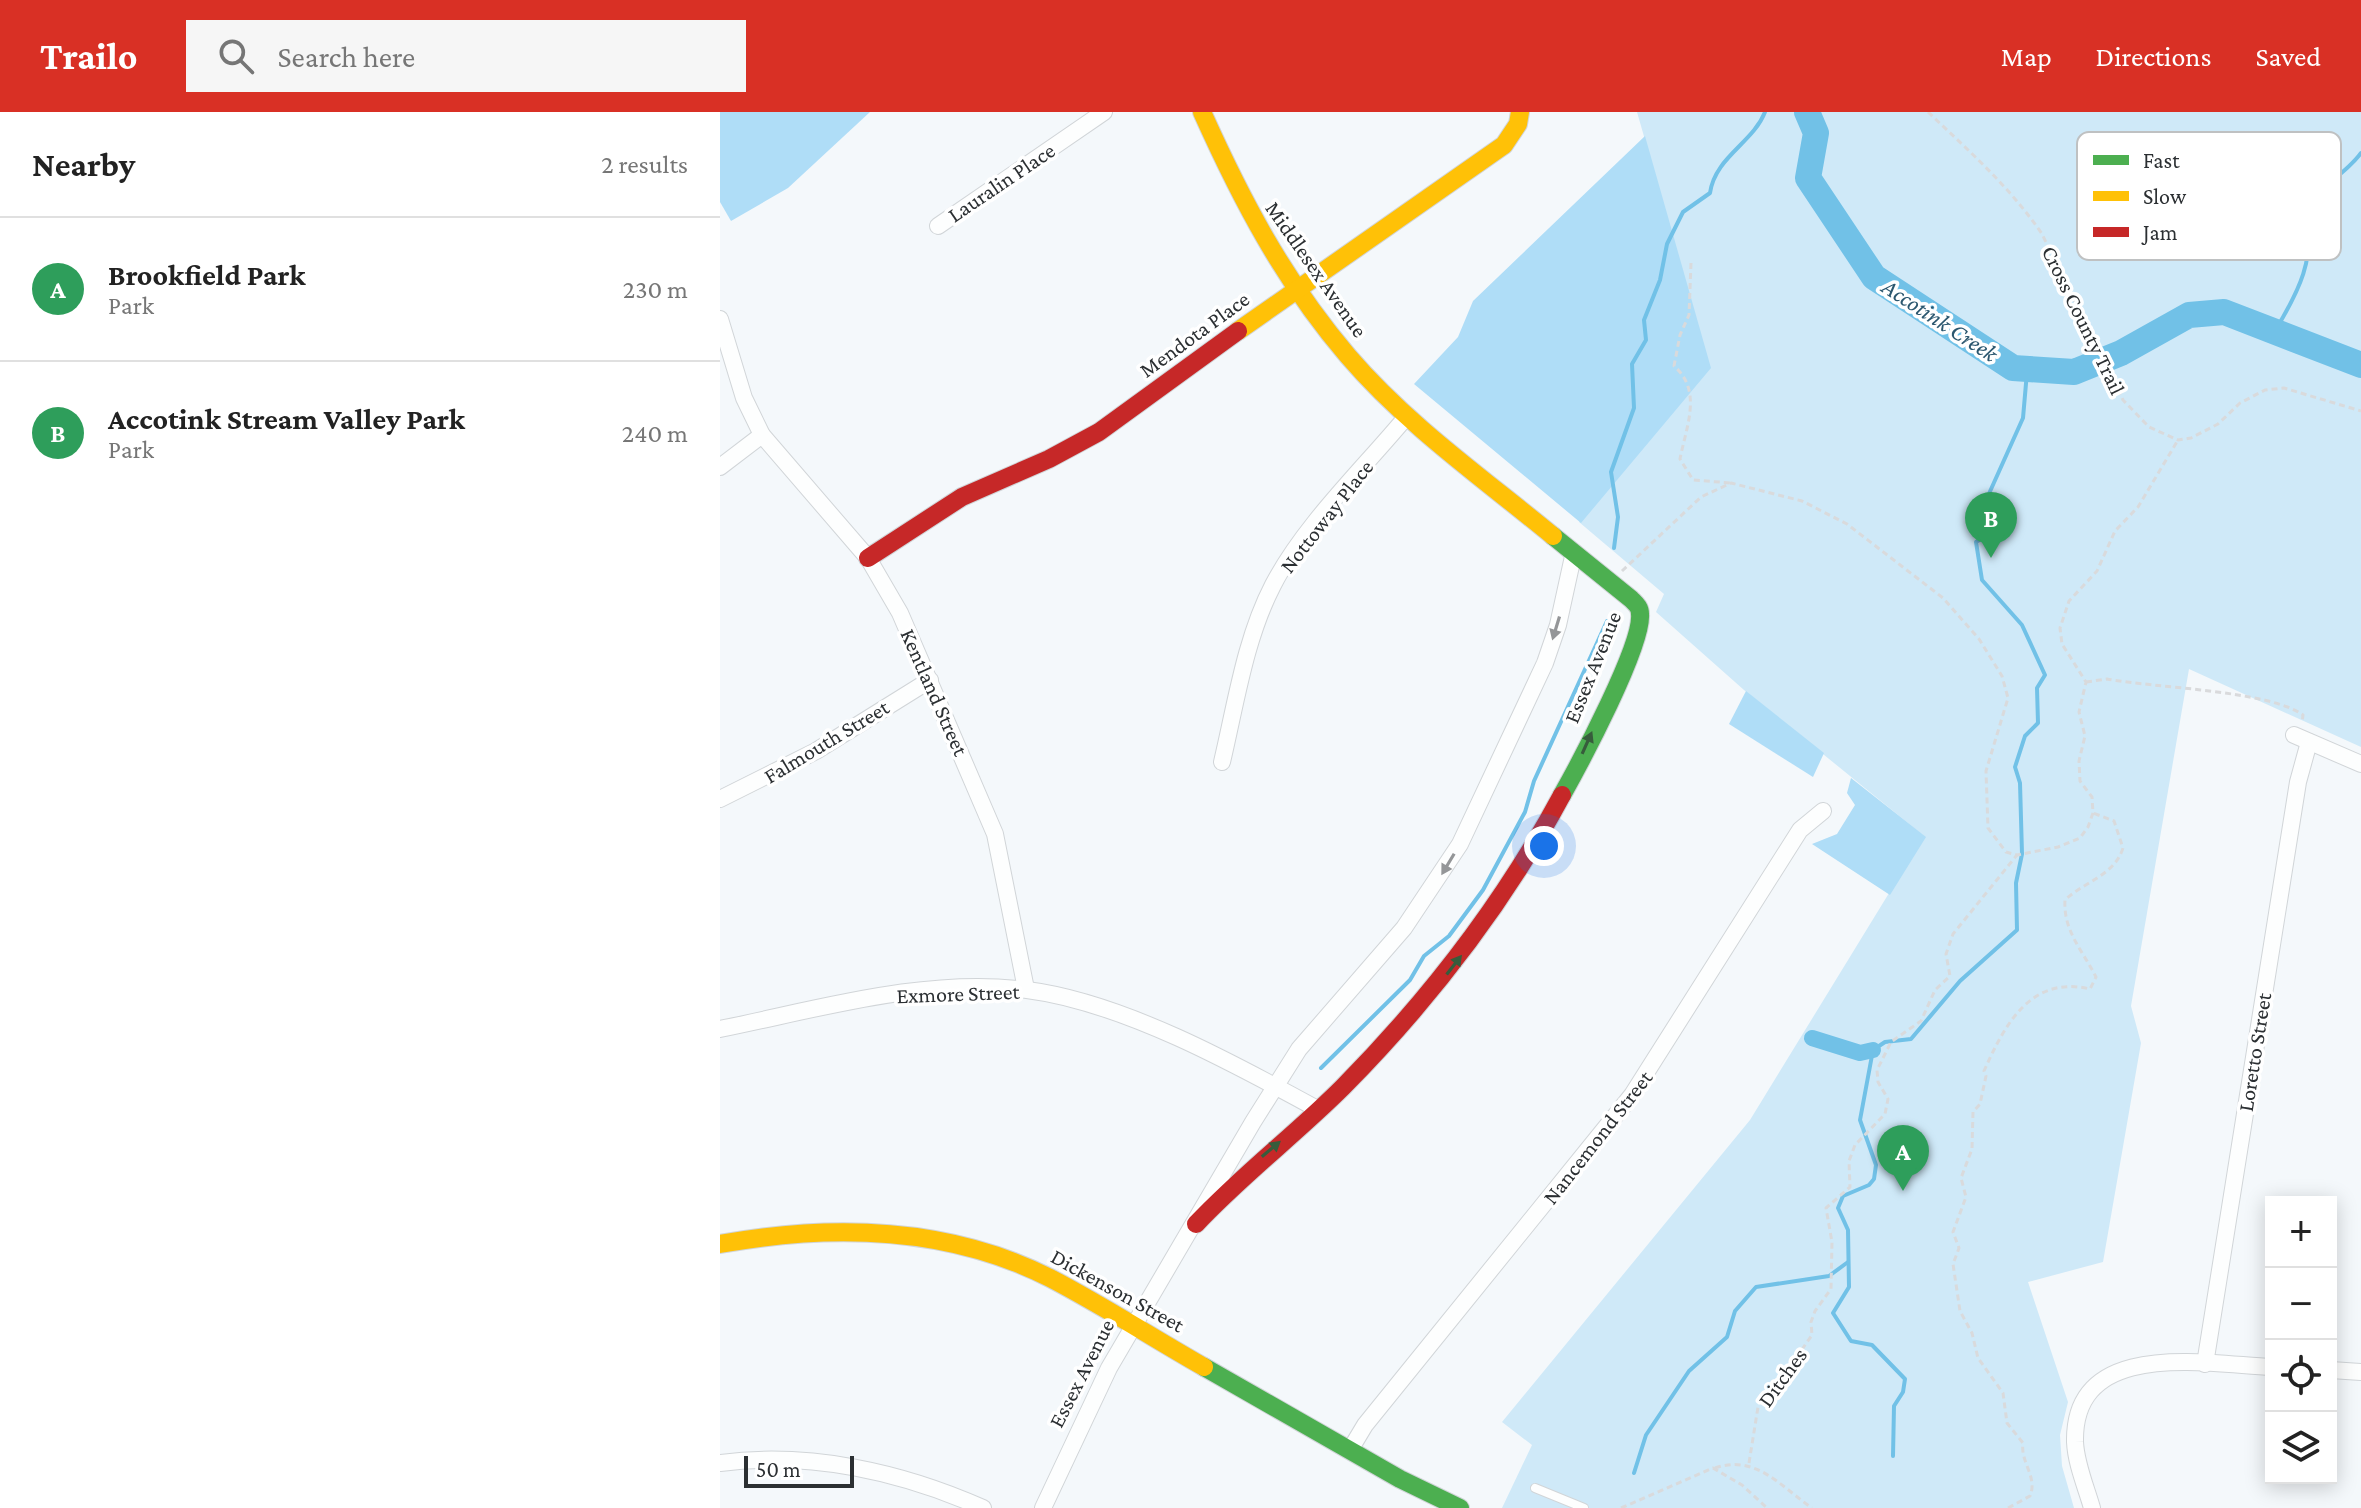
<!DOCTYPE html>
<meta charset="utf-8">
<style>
:root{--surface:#fff;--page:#f6f6f6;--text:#222;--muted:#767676;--line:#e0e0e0;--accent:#d93025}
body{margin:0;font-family:"Crimson Pro",serif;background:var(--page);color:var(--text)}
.controls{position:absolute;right:24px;bottom:24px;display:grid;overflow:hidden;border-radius:0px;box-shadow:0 4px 20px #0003}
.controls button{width:72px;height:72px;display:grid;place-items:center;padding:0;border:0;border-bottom:2px solid var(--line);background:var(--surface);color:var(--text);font:40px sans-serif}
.scale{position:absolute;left:24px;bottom:20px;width:110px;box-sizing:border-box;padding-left:8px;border:4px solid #2b2f32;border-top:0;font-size:22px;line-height:28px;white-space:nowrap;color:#2b2f32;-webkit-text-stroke:6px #fff;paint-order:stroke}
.you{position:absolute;left:824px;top:734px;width:28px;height:28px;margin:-20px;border:6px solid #fff;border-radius:50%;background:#1a73e8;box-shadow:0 0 0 12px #1a73e833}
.badge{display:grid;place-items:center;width:52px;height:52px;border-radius:50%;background:var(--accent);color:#fff;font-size:26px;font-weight:700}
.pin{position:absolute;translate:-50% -66px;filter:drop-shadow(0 2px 4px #0008)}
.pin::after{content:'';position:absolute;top:42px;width:28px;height:24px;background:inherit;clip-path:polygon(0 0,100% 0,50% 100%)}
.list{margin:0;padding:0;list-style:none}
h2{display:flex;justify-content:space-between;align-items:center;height:104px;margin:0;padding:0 32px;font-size:34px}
h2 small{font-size:26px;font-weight:400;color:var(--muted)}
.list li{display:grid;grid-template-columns:52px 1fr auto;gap:24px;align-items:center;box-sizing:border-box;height:144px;padding:0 32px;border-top:2px solid var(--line)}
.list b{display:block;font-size:30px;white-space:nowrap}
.list p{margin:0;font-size:26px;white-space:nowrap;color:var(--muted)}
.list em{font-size:26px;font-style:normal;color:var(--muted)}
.icon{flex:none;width:44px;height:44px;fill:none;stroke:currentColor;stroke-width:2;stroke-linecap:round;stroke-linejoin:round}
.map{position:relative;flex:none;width:1641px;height:1396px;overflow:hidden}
header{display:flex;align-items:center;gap:48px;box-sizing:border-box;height:112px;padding:0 40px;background:var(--accent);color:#fff}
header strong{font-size:38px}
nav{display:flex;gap:44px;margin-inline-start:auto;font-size:28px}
.search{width:560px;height:72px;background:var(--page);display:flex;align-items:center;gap:20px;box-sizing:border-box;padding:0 28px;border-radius:0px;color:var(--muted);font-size:30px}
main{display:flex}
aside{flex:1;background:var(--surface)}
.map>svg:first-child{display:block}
.green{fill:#cfe9f8}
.forest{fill:#afddf7}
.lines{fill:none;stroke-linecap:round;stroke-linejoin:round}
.stream{stroke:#71c1e7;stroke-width:4}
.canal{stroke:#71c1e7;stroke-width:16}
.river{stroke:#71c1e7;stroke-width:26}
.lane-casing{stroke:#d1d5d8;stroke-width:10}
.street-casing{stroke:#d1d5d8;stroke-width:18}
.fast-casing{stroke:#d1d5d8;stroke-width:20}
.slow-casing{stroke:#d1d5d8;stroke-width:20}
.jam-casing{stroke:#d1d5d8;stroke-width:20}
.path{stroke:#d9dadc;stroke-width:3;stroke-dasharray:6 4;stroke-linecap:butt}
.lane{stroke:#fdfefe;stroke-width:8}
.street{stroke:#fdfefe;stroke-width:16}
.fast{stroke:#4caf50;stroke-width:18}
.slow{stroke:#ffc107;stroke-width:18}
.jam{stroke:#c62828;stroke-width:18}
.oneway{fill:#949698}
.oneway2{fill:#375c3c}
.labels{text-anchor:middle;stroke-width:7;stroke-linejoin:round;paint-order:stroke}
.street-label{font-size:22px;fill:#2b2f32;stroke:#fff}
.water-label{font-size:24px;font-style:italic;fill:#2b576f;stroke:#fff}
.key{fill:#fff;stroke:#bfc1c2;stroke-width:2}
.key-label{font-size:22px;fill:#2b2f32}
</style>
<header>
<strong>Trailo</strong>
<div class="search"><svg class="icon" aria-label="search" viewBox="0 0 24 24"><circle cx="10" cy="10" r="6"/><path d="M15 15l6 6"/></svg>Search here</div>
<nav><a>Map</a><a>Directions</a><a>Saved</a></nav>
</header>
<main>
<aside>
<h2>Nearby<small>2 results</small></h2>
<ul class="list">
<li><span class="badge" style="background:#2e9e5b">A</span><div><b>Brookfield Park</b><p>Park</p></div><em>230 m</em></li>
<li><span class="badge" style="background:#2e9e5b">B</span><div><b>Accotink Stream Valley Park</b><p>Park</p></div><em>240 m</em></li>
</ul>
</aside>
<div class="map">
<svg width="1641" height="1396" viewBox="0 0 1641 1396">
<rect width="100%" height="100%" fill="#f4f8fb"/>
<polygon class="green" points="917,0 1641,0 1641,635 1469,557 1411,894 1421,931 1383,1150 1308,1170 1348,1290 1340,1323 1342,1354 1354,1396 782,1396 812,1333 782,1310 1030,1008 1204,724 1024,578 936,500 944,482 859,410 990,255"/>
<g class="forest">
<polygon points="0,0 150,0 68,76 11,109 0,90"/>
<polygon points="925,24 991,256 861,411 694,272 738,225 753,189"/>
<polygon points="1026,579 1104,641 1093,665 1009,612"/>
<polygon points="1131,666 1206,725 1170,783 1092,732 1117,722 1135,693 1127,681"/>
</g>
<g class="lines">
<g class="stream">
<path d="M 1555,219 C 1573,189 1605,135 1577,104 C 1592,78 1623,66 1641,41"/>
<path d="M 894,436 L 898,405 L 891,360 L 914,296 L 912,252 L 926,228 L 924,208 L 940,168 L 947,132 L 963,100 L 990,81 C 995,45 1033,31 1045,0"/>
<polyline points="601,956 690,868 704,844 729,824 763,778 805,700 814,669 887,509"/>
<polyline points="1173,1344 1174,1294 1183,1280 1185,1267 1152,1233 1131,1229 1113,1201 1129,1175 1128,1118 1118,1096 1123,1084 1149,1073 1154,1067 1156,1053 1140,1008 1153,938 1165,930 1191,927 1240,869 1297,818 1296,771 1302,742 1300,671 1295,655 1305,624 1318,611 1317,576 1325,563 1302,513 1262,468 1256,430 1269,422 1263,395 1303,306 1307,260"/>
<polyline points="914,1361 926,1323 969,1259 1007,1225 1015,1199 1036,1175 1109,1164 1128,1150"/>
</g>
<polyline class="canal" points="1092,926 1140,941 1153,938"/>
<polyline class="river" points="1087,0 1096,21 1088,66 1154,165 1293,256 1354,260 1401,241 1469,203 1504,200 1641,253"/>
<defs>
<polyline id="lane" points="815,1376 864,1396"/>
<g id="street">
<polyline points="218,114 384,0"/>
<polyline points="0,207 24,286 42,323 148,446 180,501 275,722 306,877"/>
<polyline points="0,355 42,323"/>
<polyline points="1574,623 1641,652"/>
<path d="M 502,650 C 516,591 525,527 553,473 C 584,413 644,356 687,304"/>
<polyline points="0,687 96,639 210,568"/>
<path d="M 0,917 C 99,897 205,865 307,878 C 402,890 515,952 599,998"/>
<polyline points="1485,1252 1578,670 1589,630"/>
<polyline points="1611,1258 1641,1260"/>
<polyline points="630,1338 645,1313 912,983 1080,718 1103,699"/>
<path d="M 0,1351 C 89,1339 182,1360 263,1396"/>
<polyline points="323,1396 389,1256 533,1010 579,937 684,816 740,732 825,551 838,513 854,440"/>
<path d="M 1372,1396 C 1366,1375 1356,1352 1355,1330 C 1353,1226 1485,1252 1551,1255"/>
</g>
<g id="fast">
<path d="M 833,424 L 911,487 C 916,492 920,495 920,502 C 923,533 860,651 842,683"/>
<polyline points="484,1255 680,1367 740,1396"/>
</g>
<g id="slow">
<path d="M 482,0 C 522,89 564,169 628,244 C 687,313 764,367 833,424"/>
<polyline points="518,219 784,33 798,12 800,0"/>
<path d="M 0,1132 C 111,1112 227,1114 330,1166 C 382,1193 433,1226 484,1255"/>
</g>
<g id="jam">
<polyline points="148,446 242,385 329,347 379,320 518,219"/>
<path d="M 476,1112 C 522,1063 576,1022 623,975 C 710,887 784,791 842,683"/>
</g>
</defs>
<use href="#lane" class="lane-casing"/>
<use href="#street" class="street-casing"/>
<use href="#fast" class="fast-casing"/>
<use href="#slow" class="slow-casing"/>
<use href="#jam" class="jam-casing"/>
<g class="path">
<path d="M 1208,0 C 1248,38 1290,75 1322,122 L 1403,288 L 1429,315 L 1458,328 L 1471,326 L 1498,312 L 1520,291 L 1545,278 L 1564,276 L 1641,299"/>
<path d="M 971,151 L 969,203 L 960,223 L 954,254 C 983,279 966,315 960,347 L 973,368 L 1011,371"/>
<polyline points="902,459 981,385 1011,371 1082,389 1127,412 1223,486 1259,527 1282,564 1288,586 1266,659 1268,716 1286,740 1297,743 1338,735 1360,726 1368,715 1373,701 1372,685 1360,669 1359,649 1365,624 1359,600 1366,570 1342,532 1340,516 1349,489 1377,459 1395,419 1418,395 1458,328"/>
<path d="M 1366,570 L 1387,567 C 1435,576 1548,578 1583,603 L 1582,611"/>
<polyline points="1029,1351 1038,1295 1044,1282 1058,1272 1092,1223 1091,1210 1095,1199 1111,1177 1112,1130 1106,1096 1130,1075 1129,1049 1135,1033 1165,1002 1168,987 1158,970 1157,958 1171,930 1201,909 1215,878 1230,864 1226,842 1233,822 1297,743"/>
<path d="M 995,1356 C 1036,1342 1060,1374 1092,1396"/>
<polyline points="901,1396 993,1356 1022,1373 1047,1396"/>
<path d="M 1288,1396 L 1310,1384 C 1318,1365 1300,1350 1303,1331 L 1287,1311 L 1283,1281 L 1258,1246 L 1252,1221 L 1240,1199 L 1233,1152 L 1239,1136 L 1233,1120 L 1246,1085 L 1241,1066 L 1252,1037 L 1253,1000 L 1260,992 L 1266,964 L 1264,959 C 1285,912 1311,863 1370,877 L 1376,865 C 1363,839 1343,819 1345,788 C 1365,769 1394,764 1403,736 L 1394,709 L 1373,701"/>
</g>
<use href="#lane" class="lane"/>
<use href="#street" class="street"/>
<use href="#fast" class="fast"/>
<use href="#slow" class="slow"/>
<use href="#jam" class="jam"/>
</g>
<defs><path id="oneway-solid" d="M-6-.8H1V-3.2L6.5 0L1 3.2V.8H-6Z" transform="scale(2)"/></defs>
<g class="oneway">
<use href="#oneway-solid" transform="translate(836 516) rotate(107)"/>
<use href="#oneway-solid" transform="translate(728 752) rotate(121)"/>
</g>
<g class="oneway2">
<use href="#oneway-solid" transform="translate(867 631) rotate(-66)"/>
<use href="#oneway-solid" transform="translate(734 853) rotate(-52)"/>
<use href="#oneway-solid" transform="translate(551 1037) rotate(-40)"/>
</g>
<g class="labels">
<g class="street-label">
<text transform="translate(281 70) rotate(-34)" y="8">Lauralin Place</text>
<text transform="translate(597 157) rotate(55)" y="8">Middlesex Avenue</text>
<text transform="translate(1364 208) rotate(64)" y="8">Cross County Trail</text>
<text transform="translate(474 222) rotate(-36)" y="8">Mendota Place</text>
<text transform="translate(606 404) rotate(-52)" y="8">Nottoway Place</text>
<text transform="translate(872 555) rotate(-68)" y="8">Essex Avenue</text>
<text transform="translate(215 580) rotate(66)" y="8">Kentland Street</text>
<text transform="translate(106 629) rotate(-31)" y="8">Falmouth Street</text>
<text transform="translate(238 881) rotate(-2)" y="8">Exmore Street</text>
<text transform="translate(1534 940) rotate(-81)" y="8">Loretto Street</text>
<text transform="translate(877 1025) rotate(-52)" y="8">Nancemond Street</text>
<text transform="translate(398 1178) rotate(29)" y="8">Dickenson Street</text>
<text transform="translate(361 1261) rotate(-63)" y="8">Essex Avenue</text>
<text transform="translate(1062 1265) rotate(-54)" y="8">Ditches</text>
</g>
<g class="water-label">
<text transform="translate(1220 208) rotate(33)" y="8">Accotink Creek</text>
</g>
</g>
<rect x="1357" y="20" width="264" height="128" rx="12" class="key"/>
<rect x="1373" y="43" width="36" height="10" fill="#4caf50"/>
<rect x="1373" y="79" width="36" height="10" fill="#ffc107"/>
<rect x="1373" y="115" width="36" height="10" fill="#c62828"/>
<g class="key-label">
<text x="1423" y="56">Fast</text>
<text x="1423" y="92">Slow</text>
<text x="1423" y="128">Jam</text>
</g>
</svg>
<div class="controls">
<button>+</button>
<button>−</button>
<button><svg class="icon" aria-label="locate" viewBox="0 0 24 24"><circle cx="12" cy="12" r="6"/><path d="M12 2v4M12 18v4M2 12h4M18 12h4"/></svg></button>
<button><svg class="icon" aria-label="layers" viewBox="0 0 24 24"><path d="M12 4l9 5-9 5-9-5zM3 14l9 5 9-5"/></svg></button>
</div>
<div class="scale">50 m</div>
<div class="you"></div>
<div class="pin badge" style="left:1183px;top:1079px;background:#2e9e5b">A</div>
<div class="pin badge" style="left:1271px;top:446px;background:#2e9e5b">B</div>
</div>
</main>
